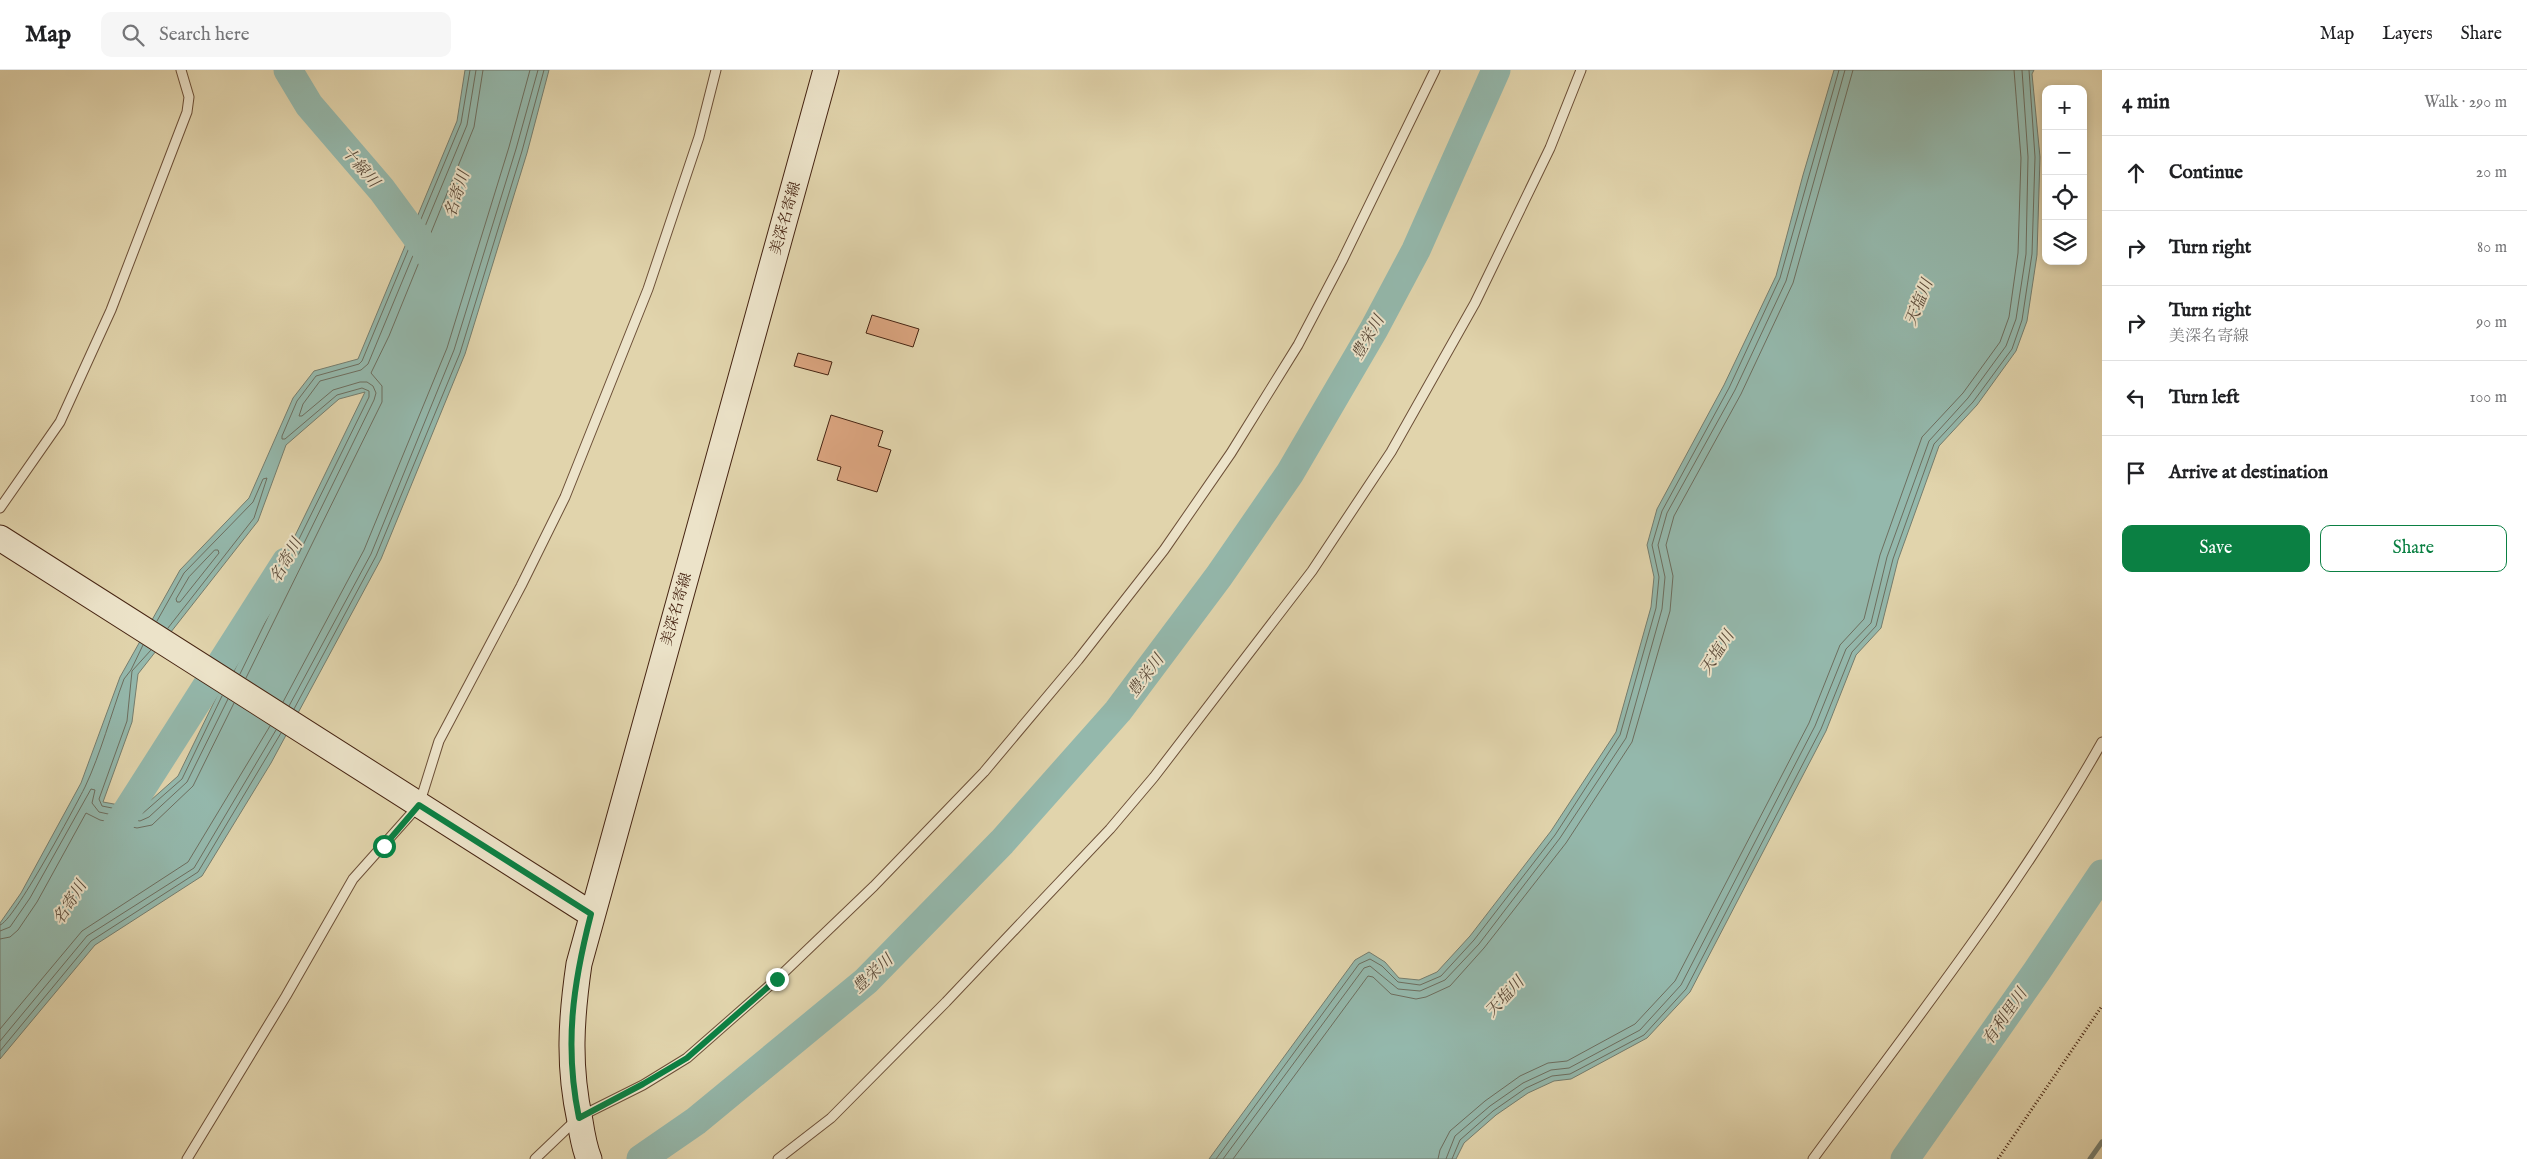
<!DOCTYPE html>
<meta charset="utf-8">
<style>
:root{--surface:#fff;--page:#f6f6f6;--text:#202124;--muted:#757577;--line:#e0e0e0;--accent:#0b8043}
body{margin:0;font-family:"IM FELL English","Noto Serif JP",serif;background:var(--page);color:var(--text)}
.controls{position:absolute;right:15px;top:15px;display:grid;overflow:hidden;border-radius:10px;box-shadow:0 2px 8px #0003}
.controls button{width:45px;height:45px;display:grid;place-items:center;padding:0;border:0;border-bottom:1px solid var(--line);background:var(--surface);color:var(--text);font:25px sans-serif}
.stop{position:absolute;width:15px;height:15px;margin:-11px;border:4px solid #0b8043;border-radius:50%;background:#fff}
.stop.end{background:#0b8043;border-color:#fff;box-shadow:0 1px 5px #0008}
.list{margin:0;padding:0;list-style:none}
h2{display:flex;justify-content:space-between;align-items:center;height:65px;margin:0;padding:0 20px;font-size:21px}
h2 small{font-size:16px;font-weight:400;color:var(--muted)}
.list li{display:grid;grid-template-columns:32px 1fr auto;gap:15px;align-items:center;box-sizing:border-box;height:75px;padding:0 20px;border-top:1px solid var(--line)}
.list b{display:block;font-size:19px;white-space:nowrap}
.list p{margin:0;font-size:16px;white-space:nowrap;color:var(--muted)}
.list em{font-size:16px;font-style:normal;color:var(--muted)}
.actions{display:flex;gap:10px;padding:15px 20px}
.actions a{flex:1;padding:11px 0;border:1px solid var(--accent);border-radius:10px;text-align:center;font-size:18px;color:var(--accent)}
.actions .main{background:var(--accent);color:#fff}
.icon{flex:none;width:28px;height:28px;fill:none;stroke:currentColor;stroke-width:2;stroke-linecap:round;stroke-linejoin:round}
.map{position:relative;flex:none;width:2102px;height:1089px;overflow:hidden}
header{display:flex;align-items:center;gap:30px;box-sizing:border-box;height:70px;padding:0 25px;background:var(--surface);border-bottom:1px solid var(--line)}
header strong{font-size:24px}
nav{display:flex;gap:28px;margin-inline-start:auto;font-size:18px}
.search{width:350px;height:45px;background:var(--page);display:flex;align-items:center;gap:12px;box-sizing:border-box;padding:0 18px;border-radius:10px;color:var(--muted);font-size:19px}
main{display:flex}
aside{flex:1;background:var(--surface)}
.map>svg:first-child{display:block}
.water{fill:#94b8ac;stroke:#757d6e;fill-rule:evenodd}
.lines{fill:none;stroke-linecap:round;stroke-linejoin:round}
.shore{stroke:#6d6e5f;stroke-width:1}
.stream{stroke:#757d6e;stroke-width:5}
.river{stroke:#94b8ac;stroke-width:29}
.building{fill:#daa47f;stroke:#462412}
.lane-casing{stroke:#6d5038;stroke-width:11}
.secondary-casing{stroke:#462412;stroke-width:27}
.path{stroke:#462412;stroke-width:3;stroke-dasharray:1 2.5;stroke-linecap:butt}
.lane{stroke:#ece3c9;stroke-width:9}
.secondary{stroke:#ece3c9;stroke-width:25}
.route{stroke:#0b8043;stroke-width:6}
.labels{text-anchor:middle;stroke-width:4;stroke-linejoin:round;paint-order:stroke}
.street-label{font-size:15px;fill:#462412;stroke:#ece3c9}
.water-label{font-size:16px;font-style:italic;fill:#5a4938;stroke:#ece3c9}
</style>
<header>
<strong>Map</strong>
<div class="search"><svg class="icon" aria-label="search" viewBox="0 0 24 24"><circle cx="10" cy="10" r="6"/><path d="M15 15l6 6"/></svg>Search here</div>
<nav><a>Map</a><a>Layers</a><a>Share</a></nav>
</header>
<main>
<div class="map">
<svg width="2102" height="1089" viewBox="0 0 2102 1089">
<rect width="100%" height="100%" fill="#e1d4ac"/>
<filter id="stains"><feTurbulence type="fractalNoise" baseFrequency=".004" numOctaves="4"/><feColorMatrix values="0 0 0 0 .2 0 0 0 0 .09 0 0 0 0 .02 0 0 0 .5 -.17"/></filter>
<radialGradient id="worn" r=".72"><stop offset=".6" stop-color="#630" stop-opacity="0"/><stop offset="1" stop-color="#630" stop-opacity=".3"/></radialGradient>
<g class="water">
<path d="M 465,0 L 549,0 L 527,83 L 465,284 L 381,489 L 271,693 L 202,806 L 95,875 L 0,989 L 0,853 L 21,823 L 81,713 L 120,607 L 180,500 L 249,428 L 293,328 L 314,301 L 358,289 L 457,51 ZM 365,322 L 178,706 L 141,739 L 103,732 L 132,652 L 138,604 L 258,451 L 286,375 L 339,329 Z"/>
<polygon points="1834,0 2034,0 2032,4 2040,87 2037,185 2027,251 2016,281 1977,335 1939,376 1898,490 1881,558 1856,585 1826,661 1690,922 1647,968 1571,1009 1554,1011 1528,1023 1496,1045 1464,1073 1456,1089 1209,1089 1355,890 1369,882 1385,892 1399,908 1419,910 1437,902 1470,866 1551,761 1616,662 1651,537 1654,507 1647,475 1657,439 1724,315 1776,206 1803,105"/>
</g>
<g class="lines">
<g class="shore">
<polygon points="215,480 218,480 219,483 180,532 177,532 176,529 189,507"/>
<polyline points="157,551 184,503 253,432 263,409 267,408 254,448 168,558"/>
<polyline points="151,580 132,601 127,651 99,729 102,736 142,744 182,709 222,626"/>
<polyline points="234,601 369,327 369,321 362,318 337,325 285,369 282,369 282,366 297,331 316,306 359,294 362,291 461,53 470,0"/>
<polyline points="240,604 374,330 376,323 373,316 367,312 360,312 333,320 302,346 299,346 303,334 320,311 361,300 368,294 467,55 476,0"/>
<polyline points="246,608 382,332 382,316 371,303 389,266 474,57 483,0"/>
<polyline points="283,632 364,480 447,278 509,77 530,0"/>
<polyline points="289,636 371,484 454,280 516,79 538,0"/>
<polyline points="294,639 376,486 460,283 522,81 544,0"/>
<path d="M 0,855 C 13,853 76,735 85,717 C 101,683 111,644 124,609 L 131,600 L 143,575"/>
<polyline points="0,861 10,857 30,828 91,719 95,720 92,733 99,742 140,751 149,747 187,712 228,629"/>
<polyline points="0,869 10,867 18,860 37,832 86,743 100,750 137,758 152,755 193,716 234,633"/>
<polyline points="0,959 82,861 188,792 270,656"/>
<polyline points="0,971 87,866 194,798 276,660"/>
<polyline points="0,981 91,871 198,802 281,663"/>
<polyline points="1216,1089 1359,894 1370,889 1382,896 1398,912 1420,915 1441,906 1474,870 1555,765 1620,665 1656,538 1659,507 1652,475 1662,441 1729,318 1780,208 1839,0"/>
<polyline points="1223,1089 1364,898 1370,896 1398,919 1420,921 1445,910 1479,874 1560,768 1626,668 1662,539 1665,507 1658,475 1667,443 1735,320 1786,211 1845,0"/>
<polyline points="1233,1089 1368,906 1373,907 1391,924 1416,929 1426,927 1450,916 1484,878 1566,773 1632,672 1670,541 1673,506 1666,475 1674,446 1741,324 1793,213 1853,0"/>
<polyline points="1438,1089 1440,1080 1450,1061 1485,1031 1520,1006 1548,993 1567,991 1635,954 1675,911 1809,653 1840,575 1864,549 1880,485 1922,367 1963,323 2000,272 2009,247 2018,183 2021,88 2014,0"/>
<polyline points="1446,1089 1455,1066 1490,1036 1523,1013 1551,1000 1569,998 1640,960 1681,915 1815,656 1846,579 1871,553 1887,487 1929,371 1968,328 2006,276 2016,249 2026,184 2028,87 2022,0"/>
<polyline points="1452,1089 1460,1070 1493,1041 1526,1018 1552,1006 1570,1004 1644,965 1686,919 1821,659 1852,582 1876,556 1893,489 1934,374 1973,332 2012,279 2022,250 2032,184 2035,87 2029,0"/>
</g>
<polyline class="stream" points="2090,1089 2102,1072"/>
<g class="river">
<polyline points="288,0 309,35 382,120 435,192"/>
<polyline points="108,771 286,492"/>
<polyline points="641,1089 696,1051 866,911 1002,772 1118,641 1219,506 1290,403 1374,259 1416,180 1496,0"/>
<polyline points="1905,1089 2037,901 2102,804"/>
</g>
</g>
<g class="building">
<polygon points="872,245 919,259 913,277 866,263"/>
<polygon points="798,283 832,292 828,305 794,296"/>
<polygon points="831,345 883,361 878,376 891,380 877,422 837,410 841,397 817,390"/>
</g>
<g class="lines">
<defs>
<g id="lane">
<polyline points="0,438 60,352 111,240 187,42 189,27 181,0"/>
<polyline points="187,1089 286,926 353,809 419,735 439,671 521,516 565,427 648,219 699,67 716,0"/>
<polyline points="535,1089 579,1047 643,1015 687,988 777,909 874,816 984,702 1078,590 1164,480 1231,383 1298,275 1342,191 1435,0"/>
<polyline points="778,1089 831,1048 946,932 1110,759 1154,707 1312,501 1391,382 1475,233 1550,78 1581,0"/>
<path d="M 1813,1089 C 1913,953 2019,819 2102,672"/>
</g>
<g id="secondary">
<polyline points="0,468 591,844"/>
<path d="M 589,1089 C 584,1077 582,1064 580,1051 C 568,996 571,949 579,894 L 826,0"/>
</g>
</defs>
<use href="#lane" class="lane-casing"/>
<use href="#secondary" class="secondary-casing"/>
<polyline class="path" points="1998,1089 2102,936"/>
<use href="#lane" class="lane"/>
<use href="#secondary" class="secondary"/>
</g>
<g class="lines">
<path class="route" d="M 384,776 L 419,735 L 591,844 C 573,914 564,975 579,1048 L 643,1014 L 687,988 L 777,909"/>
</g>
<g class="labels">
<g class="street-label">
<text transform="translate(785 148) rotate(-74)" y="5">美深名寄線</text>
<text transform="translate(676 539) rotate(-74)" y="5">美深名寄線</text>
</g>
<g class="water-label">
<text transform="translate(361 96) rotate(49)" y="6">十線川</text>
<text transform="translate(456 124) rotate(-72)" y="6">名寄川</text>
<text transform="translate(1918 232) rotate(-68)" y="6">天塩川</text>
<text transform="translate(1367 267) rotate(-60)" y="6">豊栄川</text>
<text transform="translate(285 490) rotate(-60)" y="6">名寄川</text>
<text transform="translate(1716 582) rotate(-57)" y="6">天塩川</text>
<text transform="translate(1145 605) rotate(-53)" y="6">豊栄川</text>
<text transform="translate(69 832) rotate(-58)" y="6">名寄川</text>
<text transform="translate(872 903) rotate(-43)" y="6">豊栄川</text>
<text transform="translate(1504 926) rotate(-47)" y="6">天塩川</text>
<text transform="translate(2004 946) rotate(-55)" y="6">有利里川</text>
</g>
</g>
<rect width="100%" height="100%" filter="url(#stains)"/>
<rect width="100%" height="100%" fill="url(#worn)"/>
</svg>
<div class="controls">
<button>+</button>
<button>−</button>
<button><svg class="icon" aria-label="locate" viewBox="0 0 24 24"><circle cx="12" cy="12" r="6"/><path d="M12 2v4M12 18v4M2 12h4M18 12h4"/></svg></button>
<button><svg class="icon" aria-label="layers" viewBox="0 0 24 24"><path d="M12 4l9 5-9 5-9-5zM3 14l9 5 9-5"/></svg></button>
</div>
<div class="stop" style="left:384px;top:776px"></div>
<div class="stop end" style="left:777px;top:909px"></div>
</div>
<aside>
<h2>4 min<small>Walk · 290 m</small></h2>
<ul class="list">
<li><svg class="icon" aria-label="ahead" viewBox="0 0 24 24"><path d="M12 20V5M6 11l6-6 6 6"/></svg><div><b>Continue</b></div><em>20 m</em></li>
<li><svg class="icon" aria-label="right" viewBox="0 0 24 24"><path d="M7 20v-9h11M14 6l5 5-5 5"/></svg><div><b>Turn right</b></div><em>80 m</em></li>
<li><svg class="icon" aria-label="right" viewBox="0 0 24 24"><path d="M7 20v-9h11M14 6l5 5-5 5"/></svg><div><b>Turn right</b><p>美深名寄線</p></div><em>90 m</em></li>
<li><svg class="icon" aria-label="left" viewBox="0 0 24 24"><path d="M17 20v-9H6M10 6l-5 5 5 5"/></svg><div><b>Turn left</b></div><em>100 m</em></li>
<li><svg class="icon" aria-label="arrive" viewBox="0 0 24 24"><path d="M6 21V4h12l-3 4 3 4H6"/></svg><div><b>Arrive at destination</b></div></li>
</ul>
<div class="actions"><a class="main">Save</a><a>Share</a></div>
</aside>
</main>
